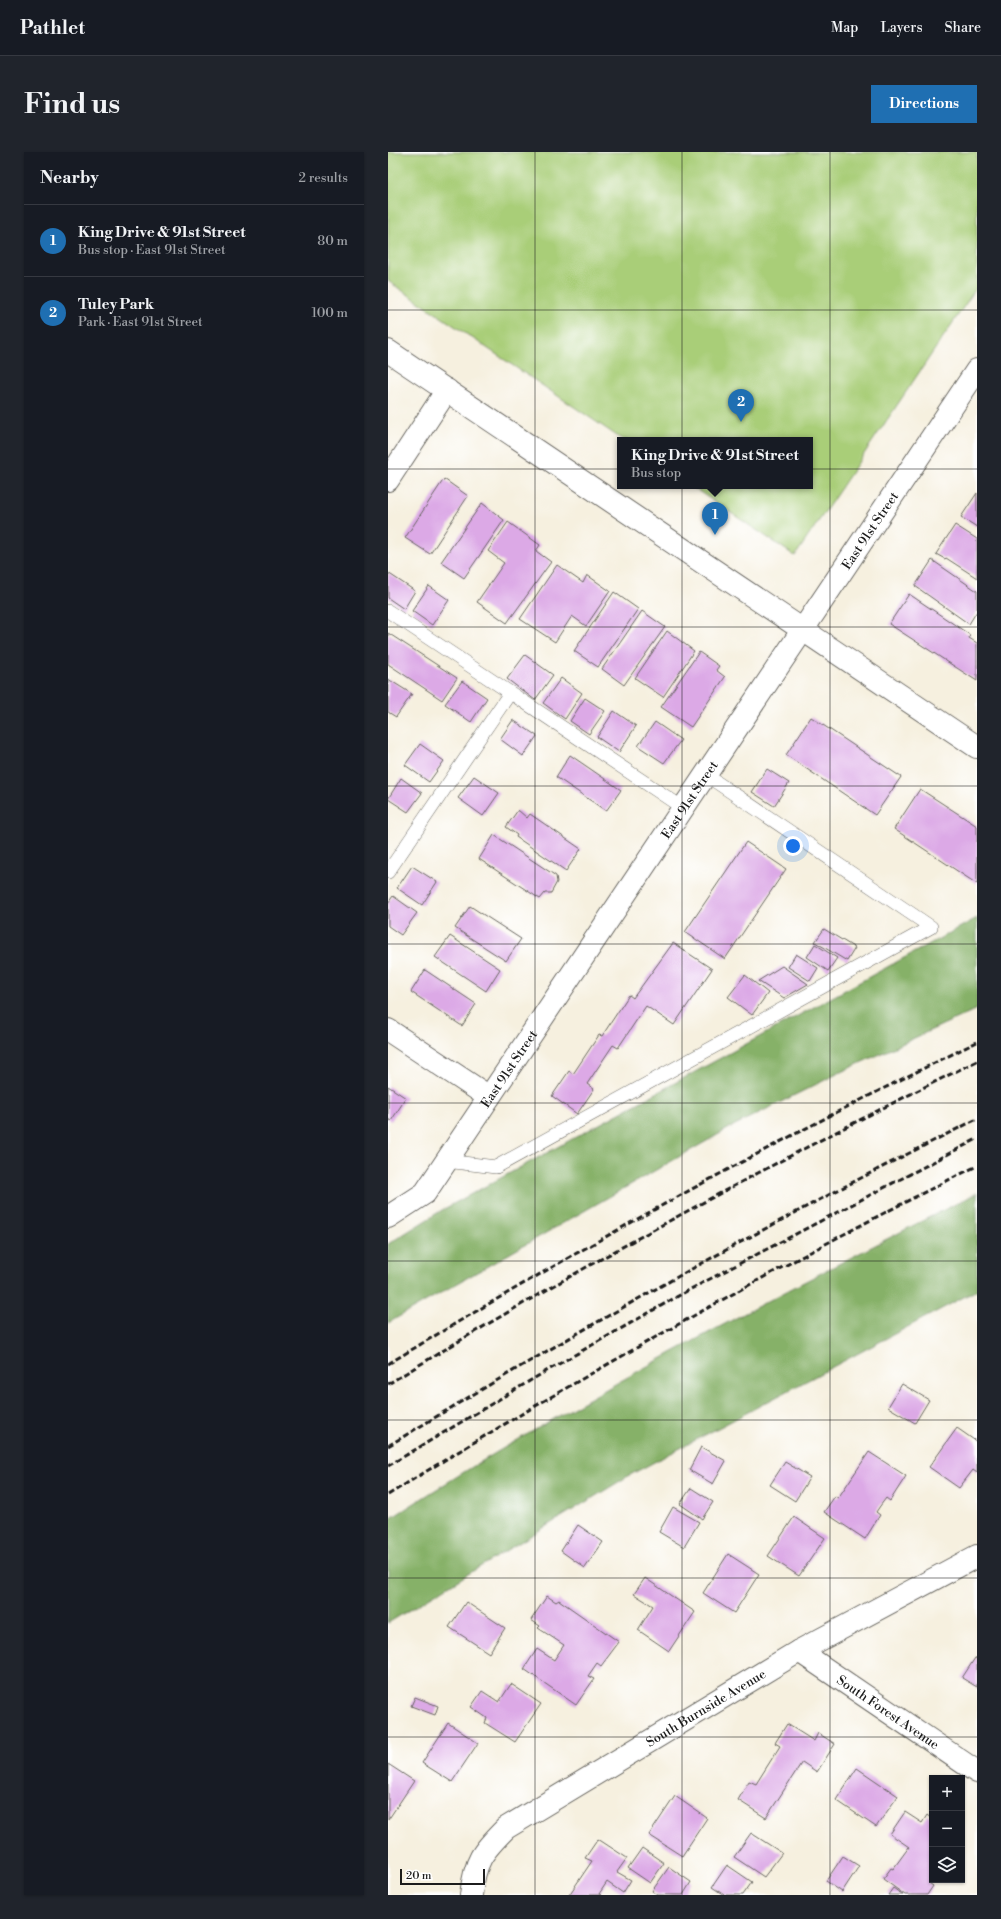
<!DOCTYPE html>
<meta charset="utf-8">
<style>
:root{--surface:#171b24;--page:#20242c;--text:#f1f3f6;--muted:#9ea1a6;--line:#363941;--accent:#1f6fb2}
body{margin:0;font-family:"Libre Bodoni",serif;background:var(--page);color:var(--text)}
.controls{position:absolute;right:12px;bottom:12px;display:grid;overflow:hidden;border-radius:0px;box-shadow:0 1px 3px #0004}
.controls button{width:36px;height:36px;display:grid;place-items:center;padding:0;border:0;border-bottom:1px solid var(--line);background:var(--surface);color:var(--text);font:20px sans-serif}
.scale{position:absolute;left:12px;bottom:10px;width:85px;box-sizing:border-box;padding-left:4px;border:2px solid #1c1c1c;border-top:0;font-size:11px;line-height:14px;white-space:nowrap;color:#1c1c1c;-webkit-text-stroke:3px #fff;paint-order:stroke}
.you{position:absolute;left:405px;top:694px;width:14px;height:14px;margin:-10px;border:3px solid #fff;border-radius:50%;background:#1a73e8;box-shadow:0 0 0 6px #1a73e833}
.badge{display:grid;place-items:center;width:26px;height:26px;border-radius:50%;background:var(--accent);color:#fff;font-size:13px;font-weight:700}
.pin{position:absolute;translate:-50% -33px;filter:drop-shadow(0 1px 2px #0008)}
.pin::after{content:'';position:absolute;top:21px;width:14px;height:12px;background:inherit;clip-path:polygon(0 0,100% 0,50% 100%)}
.popup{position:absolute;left:229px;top:285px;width:196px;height:52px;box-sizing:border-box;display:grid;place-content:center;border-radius:0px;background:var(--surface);filter:drop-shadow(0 1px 3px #0005);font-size:13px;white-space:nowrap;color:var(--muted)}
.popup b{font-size:15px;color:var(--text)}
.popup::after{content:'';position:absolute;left:50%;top:100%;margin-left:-8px;border:8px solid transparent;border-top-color:var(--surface)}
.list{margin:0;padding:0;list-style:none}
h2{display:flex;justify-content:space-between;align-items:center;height:52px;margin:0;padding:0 16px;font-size:17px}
h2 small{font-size:13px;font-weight:400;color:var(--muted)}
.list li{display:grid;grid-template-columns:26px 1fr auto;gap:12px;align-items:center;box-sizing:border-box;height:72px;padding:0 16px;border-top:1px solid var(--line)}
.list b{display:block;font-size:15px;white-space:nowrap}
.list p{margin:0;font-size:13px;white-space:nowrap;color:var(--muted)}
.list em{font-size:13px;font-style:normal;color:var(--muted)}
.icon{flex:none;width:22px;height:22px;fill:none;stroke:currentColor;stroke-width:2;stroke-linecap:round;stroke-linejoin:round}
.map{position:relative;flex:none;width:589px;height:1743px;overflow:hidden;border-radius:0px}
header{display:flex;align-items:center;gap:24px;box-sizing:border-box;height:56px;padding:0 20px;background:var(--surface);border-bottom:1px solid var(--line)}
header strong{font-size:19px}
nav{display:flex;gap:22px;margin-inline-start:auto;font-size:14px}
.intro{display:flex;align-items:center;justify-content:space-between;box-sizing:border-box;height:96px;padding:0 24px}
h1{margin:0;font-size:28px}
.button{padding:10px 18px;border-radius:0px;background:var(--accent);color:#fff;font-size:14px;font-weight:700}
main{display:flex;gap:24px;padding:0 24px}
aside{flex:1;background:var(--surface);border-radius:0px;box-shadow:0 1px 3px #0004}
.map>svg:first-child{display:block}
.green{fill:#a9ce78;stroke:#62754a}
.forest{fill:#86b168;stroke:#516642}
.building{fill:#dca9e6}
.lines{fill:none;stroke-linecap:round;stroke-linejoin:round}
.service-casing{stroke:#686660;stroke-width:14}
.minor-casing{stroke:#686660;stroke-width:24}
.tertiary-casing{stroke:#686660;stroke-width:24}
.service{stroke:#fff;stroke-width:13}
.minor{stroke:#fff;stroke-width:22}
.tertiary{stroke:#fff;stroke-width:22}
.rail{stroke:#1c1c1c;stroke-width:3;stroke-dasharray:6 3;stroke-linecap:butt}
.grid{fill:none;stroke:#1c1c1c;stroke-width:1;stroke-opacity:0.55}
.labels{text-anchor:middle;stroke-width:3.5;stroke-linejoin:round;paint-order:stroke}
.street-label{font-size:13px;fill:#1c1c1c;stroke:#fff}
</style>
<header>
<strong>Pathlet</strong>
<nav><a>Map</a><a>Layers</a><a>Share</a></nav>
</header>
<div class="intro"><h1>Find us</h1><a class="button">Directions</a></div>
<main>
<aside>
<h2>Nearby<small>2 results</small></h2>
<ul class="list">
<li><span class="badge">1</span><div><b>King Drive &amp; 91st Street</b><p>Bus stop · East 91st Street</p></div><em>80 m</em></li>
<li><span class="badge">2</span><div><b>Tuley Park</b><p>Park · East 91st Street</p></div><em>100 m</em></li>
</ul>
</aside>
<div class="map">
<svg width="589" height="1743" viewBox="0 0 589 1743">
<rect width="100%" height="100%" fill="#fff"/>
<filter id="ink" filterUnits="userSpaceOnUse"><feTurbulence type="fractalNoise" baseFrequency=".025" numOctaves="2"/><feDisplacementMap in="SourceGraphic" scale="8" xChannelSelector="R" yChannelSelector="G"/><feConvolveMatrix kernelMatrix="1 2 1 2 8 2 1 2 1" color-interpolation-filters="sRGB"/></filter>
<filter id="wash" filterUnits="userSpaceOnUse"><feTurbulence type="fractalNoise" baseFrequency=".012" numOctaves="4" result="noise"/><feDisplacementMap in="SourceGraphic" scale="16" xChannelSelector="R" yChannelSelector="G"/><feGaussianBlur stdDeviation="0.9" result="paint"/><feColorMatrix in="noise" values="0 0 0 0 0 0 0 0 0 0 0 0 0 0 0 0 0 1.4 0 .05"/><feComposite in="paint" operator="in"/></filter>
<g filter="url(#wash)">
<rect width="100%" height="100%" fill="#f6f0df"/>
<polygon class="green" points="0,0 589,0 589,135 407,404 303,334 422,334 422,288 235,288 0,129"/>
<g class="forest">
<polygon points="589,766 589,857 455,919 347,973 0,1171 0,1092 54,1058"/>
<path d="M 589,1041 L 589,1138 L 242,1323 L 0,1471 L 0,1368 C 36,1345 72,1322 109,1300 C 266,1207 427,1123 589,1041 Z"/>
</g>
<g id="blocks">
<g class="building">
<polygon points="56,327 80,344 42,402 17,386"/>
<polygon points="589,341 589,375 573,365"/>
<polygon points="94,351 116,368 76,426 53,410"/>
<polygon points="120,370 152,393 148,399 163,410 119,471 89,450 116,411 100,399"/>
<polygon points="567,373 589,387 589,426 558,406 557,407 548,402"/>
<polygon points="544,408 589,439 589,459 581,472 527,434"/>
<polygon points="169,413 195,431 199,423 222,439 198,474 184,464 167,490 132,467"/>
<polygon points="0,421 27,439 16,457 0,446"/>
<polygon points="41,434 61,448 44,473 24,459"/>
<polygon points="226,440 250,457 210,515 186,499"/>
<polygon points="521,442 582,483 581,486 589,491 589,529 501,472"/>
<polygon points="254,459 277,475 236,533 214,517"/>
<polygon points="279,479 306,499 275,545 247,526"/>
<polygon points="0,481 69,526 54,548 0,512"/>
<polygon points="311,500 331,514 328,518 337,525 303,575 273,555"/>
<polygon points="137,503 165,523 147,548 119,527"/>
<polygon points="173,526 194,541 177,567 155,551"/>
<polygon points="0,527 24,542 8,565 0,560"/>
<polygon points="74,529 99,546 83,570 57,552"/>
<polygon points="197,546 217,559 201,582 182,569"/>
<polygon points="226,559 248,574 231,600 209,585"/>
<polygon points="423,565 513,625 487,663 398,603"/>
<polygon points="125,568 149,584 135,604 112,587"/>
<polygon points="267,570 293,588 276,611 250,594"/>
<polygon points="32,592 56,609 41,630 17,613"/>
<polygon points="182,603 233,638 218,659 168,625"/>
<polygon points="379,617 401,631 386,654 364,640"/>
<polygon points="86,624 111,641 95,664 70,646"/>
<polygon points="13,626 34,641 20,660 0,647"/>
<polygon points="532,637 589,674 589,732 506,677"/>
<polygon points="130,658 139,666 142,662 193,697 178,719 128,685 129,683 118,675"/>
<polygon points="106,683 168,724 169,730 163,741 157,741 152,747 91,707"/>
<polygon points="358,690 398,717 337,807 297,780"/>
<polygon points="24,714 49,730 34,753 9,736"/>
<polygon points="5,744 29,761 13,783 0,774 0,751"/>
<polygon points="82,754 133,787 118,809 67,776"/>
<polygon points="436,777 467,796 459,809 427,790"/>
<polygon points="62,784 112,817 98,839 47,805"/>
<polygon points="285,791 324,817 286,873 258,854 230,896 225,893 199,932 206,937 189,962 164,944 181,919 185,922 211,883 214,884 241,843 245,846"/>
<polygon points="427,792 449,806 440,819 419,805"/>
<polygon points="408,802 430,816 422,829 400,815"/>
<polygon points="394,814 420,832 396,846 370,829"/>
<polygon points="37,818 88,852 74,874 23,840"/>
<polygon points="357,823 380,841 364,863 340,845"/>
<polygon points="0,934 18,946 3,969 0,967"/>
<polygon points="514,1232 541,1248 527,1271 500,1255"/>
<polygon points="569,1276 589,1290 589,1321 585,1318 571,1336 541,1315"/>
<polygon points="313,1295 338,1309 325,1332 301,1318"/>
<polygon points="481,1300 518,1324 502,1349 498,1346 492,1354 488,1360 492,1363 477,1387 436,1360 447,1344 450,1346"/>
<polygon points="397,1310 422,1325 407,1349 382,1333"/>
<polygon points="303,1336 325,1350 314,1367 292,1352"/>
<polygon points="285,1355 311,1370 296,1395 271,1380"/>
<polygon points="406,1365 437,1386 411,1424 380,1404"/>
<polygon points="190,1373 215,1390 197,1416 173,1399"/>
<polygon points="340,1402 371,1422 346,1461 315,1441"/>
<polygon points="257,1426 307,1460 281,1499 250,1478 265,1454 246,1442"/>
<polygon points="159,1444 168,1450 171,1448 231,1490 213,1514 209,1511 200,1524 206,1527 188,1553 136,1517 149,1497 166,1508 176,1493 150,1476 152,1474 143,1468"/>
<polygon points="78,1450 117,1476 101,1501 61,1475"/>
<polygon points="587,1506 589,1507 589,1535 574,1526"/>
<polygon points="123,1532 153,1552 127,1590 97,1571 99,1566 83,1555 94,1539 111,1550"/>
<polygon points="27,1545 50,1554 47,1563 23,1554"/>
<polygon points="60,1571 90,1591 64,1630 34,1611"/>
<polygon points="399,1572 426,1589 430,1581 447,1592 429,1620 414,1610 378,1666 350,1648 361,1629 368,1632 392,1594 387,1591"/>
<polygon points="0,1612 26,1629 0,1668"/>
<polygon points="469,1616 510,1644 488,1675 448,1648"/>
<polygon points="287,1644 319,1666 294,1704 261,1683"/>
<polygon points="517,1660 534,1671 539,1663 544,1667 544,1726 541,1731 545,1734 539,1743 517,1743 495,1727 503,1716 505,1717 521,1695 502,1682"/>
<polygon points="363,1681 394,1701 376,1725 346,1705"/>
<polygon points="210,1687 239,1706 229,1720 243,1728 235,1741 219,1730 211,1742 213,1743 181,1743 204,1709 197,1706"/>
<polygon points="254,1696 276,1711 262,1731 240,1716"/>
<polygon points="455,1704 471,1714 454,1740 438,1729"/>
<polygon points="339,1713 364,1730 355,1743 336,1743 324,1735"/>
<polygon points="281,1715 303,1730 295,1743 270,1743 264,1739"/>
<polygon points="505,1736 515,1743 500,1743"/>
</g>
</g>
</g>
<g filter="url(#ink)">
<use href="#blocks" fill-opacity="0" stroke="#686660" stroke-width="1"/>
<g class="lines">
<defs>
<g id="service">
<polyline points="0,459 295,656"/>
<polyline points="0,720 122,541"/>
<polyline points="58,1009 108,1015 543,775 318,623"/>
</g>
<g id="minor">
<polyline points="0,328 59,238"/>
<polyline points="0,878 101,945"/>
<path id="s1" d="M 0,1065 L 37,1041 L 589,218"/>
<path id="s2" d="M 411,1499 L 589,1620"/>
<path id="s3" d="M 83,1743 C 87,1708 94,1700 118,1676 L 411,1499 L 589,1404"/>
</g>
<polyline id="tertiary" points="0,199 589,595"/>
</defs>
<use href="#service" class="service-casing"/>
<use href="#minor" class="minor-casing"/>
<use href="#tertiary" class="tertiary-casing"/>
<use href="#service" class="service"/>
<use href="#minor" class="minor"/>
<use href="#tertiary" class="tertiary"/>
<g class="rail">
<path d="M 0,1212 C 191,1096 388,988 589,890"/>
<path d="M 0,1232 C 191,1115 388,1008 589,909"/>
<path d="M 0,1294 C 191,1177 388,1067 589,967"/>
<polyline points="0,1314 155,1221 299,1139 589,987"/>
<path d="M 0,1343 C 115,1271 233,1204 352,1138 C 430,1096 509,1053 589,1014"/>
</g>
</g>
</g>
<path class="grid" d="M 147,0 L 147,1743M 294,0 L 294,1743M 442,0 L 442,1743M 0,158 L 589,158M 0,317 L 589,317M 0,475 L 589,475M 0,634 L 589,634M 0,792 L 589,792M 0,951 L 589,951M 0,1109 L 589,1109M 0,1268 L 589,1268M 0,1426 L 589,1426M 0,1585 L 589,1585"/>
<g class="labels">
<g class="street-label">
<text dy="5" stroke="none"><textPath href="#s1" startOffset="842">East 91st Street</textPath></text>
<text dy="5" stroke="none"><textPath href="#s1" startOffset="518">East 91st Street</textPath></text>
<text dy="5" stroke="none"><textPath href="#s1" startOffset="194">East 91st Street</textPath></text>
<text dy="5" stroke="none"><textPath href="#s3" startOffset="311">South Burnside Avenue</textPath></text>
<text dy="5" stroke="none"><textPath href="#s2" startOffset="108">South Forest Avenue</textPath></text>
</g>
</g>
</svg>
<div class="controls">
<button>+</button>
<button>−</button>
<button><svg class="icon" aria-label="layers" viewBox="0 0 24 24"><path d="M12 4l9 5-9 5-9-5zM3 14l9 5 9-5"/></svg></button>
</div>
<div class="scale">20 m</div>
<div class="you"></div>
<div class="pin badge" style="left:327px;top:383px">1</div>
<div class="popup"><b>King Drive &amp; 91st Street</b>Bus stop</div>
<div class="pin badge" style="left:353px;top:270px">2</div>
</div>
</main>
